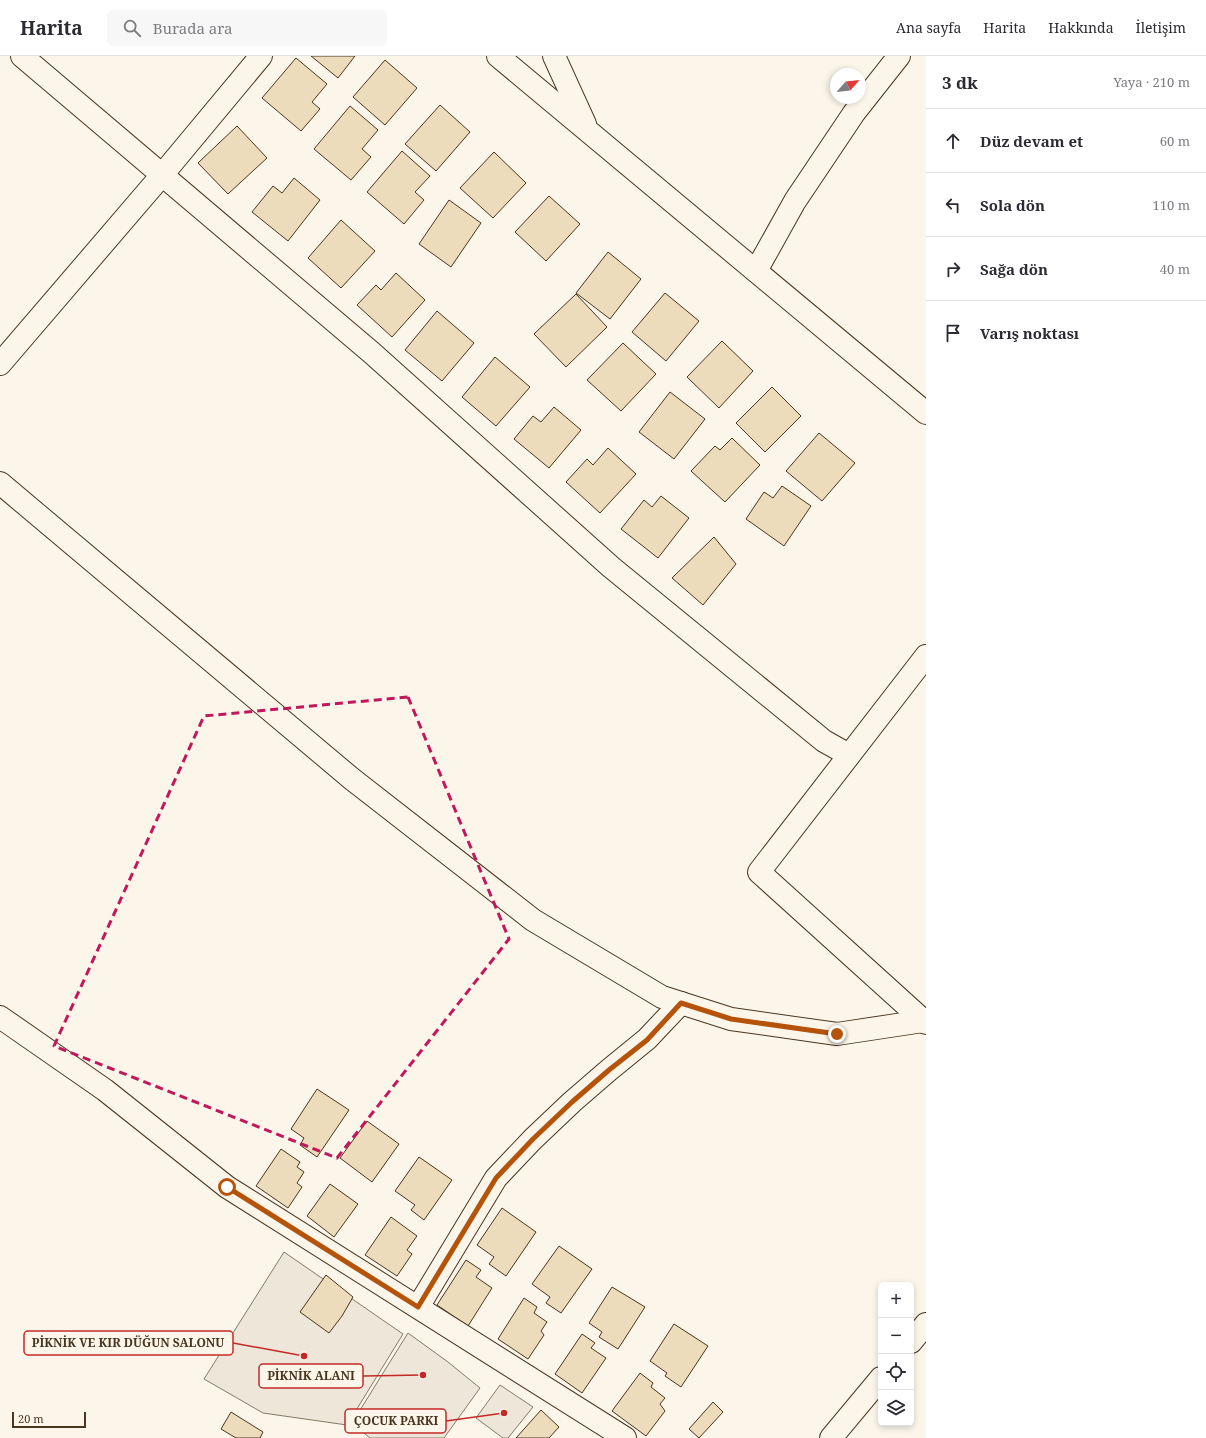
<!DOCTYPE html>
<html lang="tr">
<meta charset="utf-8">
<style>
:root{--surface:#fff;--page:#f7f7f7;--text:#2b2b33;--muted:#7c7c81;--line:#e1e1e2}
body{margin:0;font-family:"Noto Serif",serif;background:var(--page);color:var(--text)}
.controls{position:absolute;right:12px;bottom:12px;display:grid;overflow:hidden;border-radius:6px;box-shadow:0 2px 6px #0003}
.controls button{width:36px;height:36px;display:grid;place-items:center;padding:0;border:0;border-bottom:1px solid var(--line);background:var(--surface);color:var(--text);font:20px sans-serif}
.compass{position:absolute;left:830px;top:12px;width:36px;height:36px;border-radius:50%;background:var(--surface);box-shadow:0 2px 6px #0003;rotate:63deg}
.scale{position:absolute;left:12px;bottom:10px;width:74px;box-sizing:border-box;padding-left:4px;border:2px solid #4a3520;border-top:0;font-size:11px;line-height:14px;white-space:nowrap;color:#4a3520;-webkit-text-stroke:3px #fbf6e9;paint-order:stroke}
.stop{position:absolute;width:12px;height:12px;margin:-9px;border:3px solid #b45309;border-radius:50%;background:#fff}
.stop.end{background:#b45309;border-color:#fff;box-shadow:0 1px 4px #0008}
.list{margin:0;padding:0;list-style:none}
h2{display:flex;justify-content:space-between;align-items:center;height:52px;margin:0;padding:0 16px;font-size:17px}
h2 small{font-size:13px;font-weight:400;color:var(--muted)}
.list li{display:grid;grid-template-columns:26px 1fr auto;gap:12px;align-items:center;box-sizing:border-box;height:64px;padding:0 16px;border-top:1px solid var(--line)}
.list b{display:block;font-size:15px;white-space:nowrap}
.list em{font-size:13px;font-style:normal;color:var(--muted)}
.icon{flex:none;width:22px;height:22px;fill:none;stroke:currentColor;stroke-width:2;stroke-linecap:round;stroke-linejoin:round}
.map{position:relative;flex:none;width:926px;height:1382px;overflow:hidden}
header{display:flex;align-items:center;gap:24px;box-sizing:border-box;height:56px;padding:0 20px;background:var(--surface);border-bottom:1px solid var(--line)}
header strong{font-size:19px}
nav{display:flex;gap:22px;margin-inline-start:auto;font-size:14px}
.search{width:280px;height:36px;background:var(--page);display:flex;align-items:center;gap:10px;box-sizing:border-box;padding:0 14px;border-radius:6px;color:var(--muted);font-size:15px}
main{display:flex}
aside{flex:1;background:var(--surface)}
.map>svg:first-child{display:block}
.green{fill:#ede6d9;stroke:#887966}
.building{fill:#ecdcbc;stroke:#4a3520}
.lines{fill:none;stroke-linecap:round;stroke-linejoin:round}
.minor-casing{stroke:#4a3520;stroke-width:24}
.major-casing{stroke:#4a3520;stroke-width:24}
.minor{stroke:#fbf6e9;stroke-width:22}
.major{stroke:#fbf6e9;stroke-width:22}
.route{stroke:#b45309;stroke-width:5}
.marked{fill:none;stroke:#c2185b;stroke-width:3;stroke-dasharray:8 5;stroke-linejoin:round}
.leader{fill:none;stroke:#c62828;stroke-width:1.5}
.callout-dot{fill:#c62828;stroke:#fbf6e9;stroke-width:1.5}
.callout{fill:#fbf6e9;stroke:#c62828;stroke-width:1.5}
.callout-label{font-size:12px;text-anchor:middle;font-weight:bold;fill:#4a3520}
</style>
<header>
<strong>Harita</strong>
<div class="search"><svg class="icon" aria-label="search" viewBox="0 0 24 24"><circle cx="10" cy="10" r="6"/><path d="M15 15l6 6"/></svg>Burada ara</div>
<nav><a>Ana sayfa</a><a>Harita</a><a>Hakkında</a><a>İletişim</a></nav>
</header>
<main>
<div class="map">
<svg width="926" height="1382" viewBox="0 0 926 1382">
<rect width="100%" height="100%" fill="#fbf6e9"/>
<g class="green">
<polygon points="284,1196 403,1278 347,1369 263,1357 204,1323"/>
<polygon points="408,1277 448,1306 480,1332 444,1382 370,1382 352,1367"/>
<polygon points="500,1329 533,1351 508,1382 503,1382 476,1362"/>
</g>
<g class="building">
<polygon points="311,0 355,0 338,22"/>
<polygon points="296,2 327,28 312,46 320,53 301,75 262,42"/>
<polygon points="385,4 417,32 385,69 353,41"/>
<polygon points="440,49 470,76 436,115 405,88"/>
<polygon points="350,50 378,74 362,93 371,101 351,124 314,93"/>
<polygon points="237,70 267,102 228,138 198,107"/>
<polygon points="402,95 430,120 415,136 424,144 404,168 367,136"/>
<polygon points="494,96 526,127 493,162 460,132"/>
<polygon points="294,122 320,144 288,185 252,156 273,130 282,137"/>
<polygon points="549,140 580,168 546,205 515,176"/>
<polygon points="449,144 481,167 451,211 419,188"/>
<polygon points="341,164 375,195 341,232 308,202"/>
<polygon points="608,196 641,223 610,263 576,237"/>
<polygon points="396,217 425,244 392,281 357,249 376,229 381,234"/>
<polygon points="665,237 699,265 666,305 632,276"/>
<polygon points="576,238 607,271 566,311 534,278"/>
<polygon points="437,255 474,287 442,325 405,294"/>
<polygon points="722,285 753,315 719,352 687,321"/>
<polygon points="623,287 656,318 621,355 587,324"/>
<polygon points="495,301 530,331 496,370 462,341"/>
<polygon points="772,331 801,360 765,396 736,367"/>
<polygon points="670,336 705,363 674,403 639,376"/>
<polygon points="554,351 581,374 549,412 514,383 533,360 541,366"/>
<polygon points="819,377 855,407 822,445 786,415"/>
<polygon points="732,382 760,409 725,446 691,415 715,390 720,394"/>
<polygon points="608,392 636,418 600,457 566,426 587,403 593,409"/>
<polygon points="782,430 811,450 784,490 746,463 764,436 773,442"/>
<polygon points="661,440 689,462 658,502 621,473 644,444 652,451"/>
<polygon points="714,481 736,508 703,549 672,522"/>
<polygon points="317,1033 349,1054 317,1101 300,1089 304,1082 291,1073"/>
<polygon points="367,1065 399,1088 372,1126 340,1102"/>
<polygon points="281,1093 300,1106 297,1111 304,1116 297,1127 302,1131 288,1152 256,1130"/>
<polygon points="419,1101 452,1124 424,1164 411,1154 415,1149 395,1135"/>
<polygon points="330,1128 358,1148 334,1181 307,1160"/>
<polygon points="502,1152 536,1176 506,1220 489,1208 494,1201 477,1189"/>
<polygon points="391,1161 417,1180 407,1194 412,1198 397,1220 365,1199"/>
<polygon points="559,1190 592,1213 561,1257 546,1247 550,1241 532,1228"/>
<polygon points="466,1204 481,1214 476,1221 492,1232 468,1270 437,1249"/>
<polygon points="326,1219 353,1241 342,1260 329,1277 300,1256"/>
<polygon points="612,1231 645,1251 618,1293 599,1281 602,1276 589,1267"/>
<polygon points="524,1242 537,1251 534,1257 547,1266 541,1275 544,1279 528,1303 498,1283"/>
<polygon points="674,1268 708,1290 681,1331 665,1320 667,1317 650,1305"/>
<polygon points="582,1278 595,1287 591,1292 606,1302 582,1337 555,1318"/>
<polygon points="640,1317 653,1327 651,1331 665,1342 660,1348 665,1355 646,1380 612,1355"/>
<polygon points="713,1346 723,1356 699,1382 689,1373"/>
<polygon points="541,1354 559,1371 549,1382 516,1382"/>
<polygon points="231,1356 263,1376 260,1382 236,1382 221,1373"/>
</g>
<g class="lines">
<defs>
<g id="minor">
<polyline points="22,0 372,297 611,511 824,685 849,699"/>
<polyline points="498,0 926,357"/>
<polyline points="554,0 585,68"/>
<polyline points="756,215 795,145 854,57 899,0"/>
<polyline points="0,308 162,119 261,0"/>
<polyline points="0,427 352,723 533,864 662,941 731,963 837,978 923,965"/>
<polyline points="926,600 759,816 926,967"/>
<polyline points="0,961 105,1034 227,1131 625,1382"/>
<polyline points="418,1251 496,1122 533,1083 572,1046 609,1014 647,983 681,947"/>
</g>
<g id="major">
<polyline points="911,1286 926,1268"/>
<polyline points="831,1382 881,1322"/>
</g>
</defs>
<use href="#minor" class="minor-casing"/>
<use href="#major" class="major-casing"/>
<use href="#minor" class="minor"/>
<use href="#major" class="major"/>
</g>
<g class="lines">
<polyline class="route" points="227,1131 418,1251 496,1122 533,1083 572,1046 609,1014 647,984 681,947 731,963 837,978"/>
</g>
<path class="marked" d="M 408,641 L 509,883 L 337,1102 L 54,990 L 204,660 Z"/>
<path class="leader" d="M304 1300L233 1287M423 1319L363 1320M504 1357L446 1365"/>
<g class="callout-dot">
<circle cx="304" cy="1300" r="4"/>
<circle cx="423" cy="1319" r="4"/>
<circle cx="504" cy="1357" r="4"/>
</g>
<g class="callout">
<rect x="24" y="1275" width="209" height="24" rx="4"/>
<rect x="259" y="1308" width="104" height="24" rx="4"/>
<rect x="345" y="1353" width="101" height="24" rx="4"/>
</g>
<g class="callout-label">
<text x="128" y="1291">PİKNİK VE KIR DÜĞUN SALONU</text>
<text x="311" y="1324">PİKNİK ALANI</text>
<text x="396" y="1369">ÇOCUK PARKI</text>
</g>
</svg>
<div class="controls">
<button>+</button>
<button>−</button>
<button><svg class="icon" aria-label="locate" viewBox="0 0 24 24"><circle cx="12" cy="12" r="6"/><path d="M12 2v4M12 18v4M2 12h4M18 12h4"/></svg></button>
<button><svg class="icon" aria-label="layers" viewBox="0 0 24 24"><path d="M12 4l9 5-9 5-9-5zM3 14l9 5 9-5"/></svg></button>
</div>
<svg class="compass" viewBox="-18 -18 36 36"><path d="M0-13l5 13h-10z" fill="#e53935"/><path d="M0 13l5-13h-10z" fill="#7c7c81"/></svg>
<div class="scale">20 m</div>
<div class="stop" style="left:227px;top:1131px"></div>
<div class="stop end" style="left:837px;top:978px"></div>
</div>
<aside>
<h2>3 dk<small>Yaya · 210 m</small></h2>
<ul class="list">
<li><svg class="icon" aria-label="ahead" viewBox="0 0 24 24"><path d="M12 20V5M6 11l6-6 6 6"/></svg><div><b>Düz devam et</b></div><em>60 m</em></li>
<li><svg class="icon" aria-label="left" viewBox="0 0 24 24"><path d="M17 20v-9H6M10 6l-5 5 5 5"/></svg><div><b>Sola dön</b></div><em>110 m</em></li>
<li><svg class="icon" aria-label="right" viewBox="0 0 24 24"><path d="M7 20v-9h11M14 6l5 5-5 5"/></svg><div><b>Sağa dön</b></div><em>40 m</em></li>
<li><svg class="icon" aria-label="arrive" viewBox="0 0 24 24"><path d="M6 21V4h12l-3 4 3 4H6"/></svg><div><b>Varış noktası</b></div></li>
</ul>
</aside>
</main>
